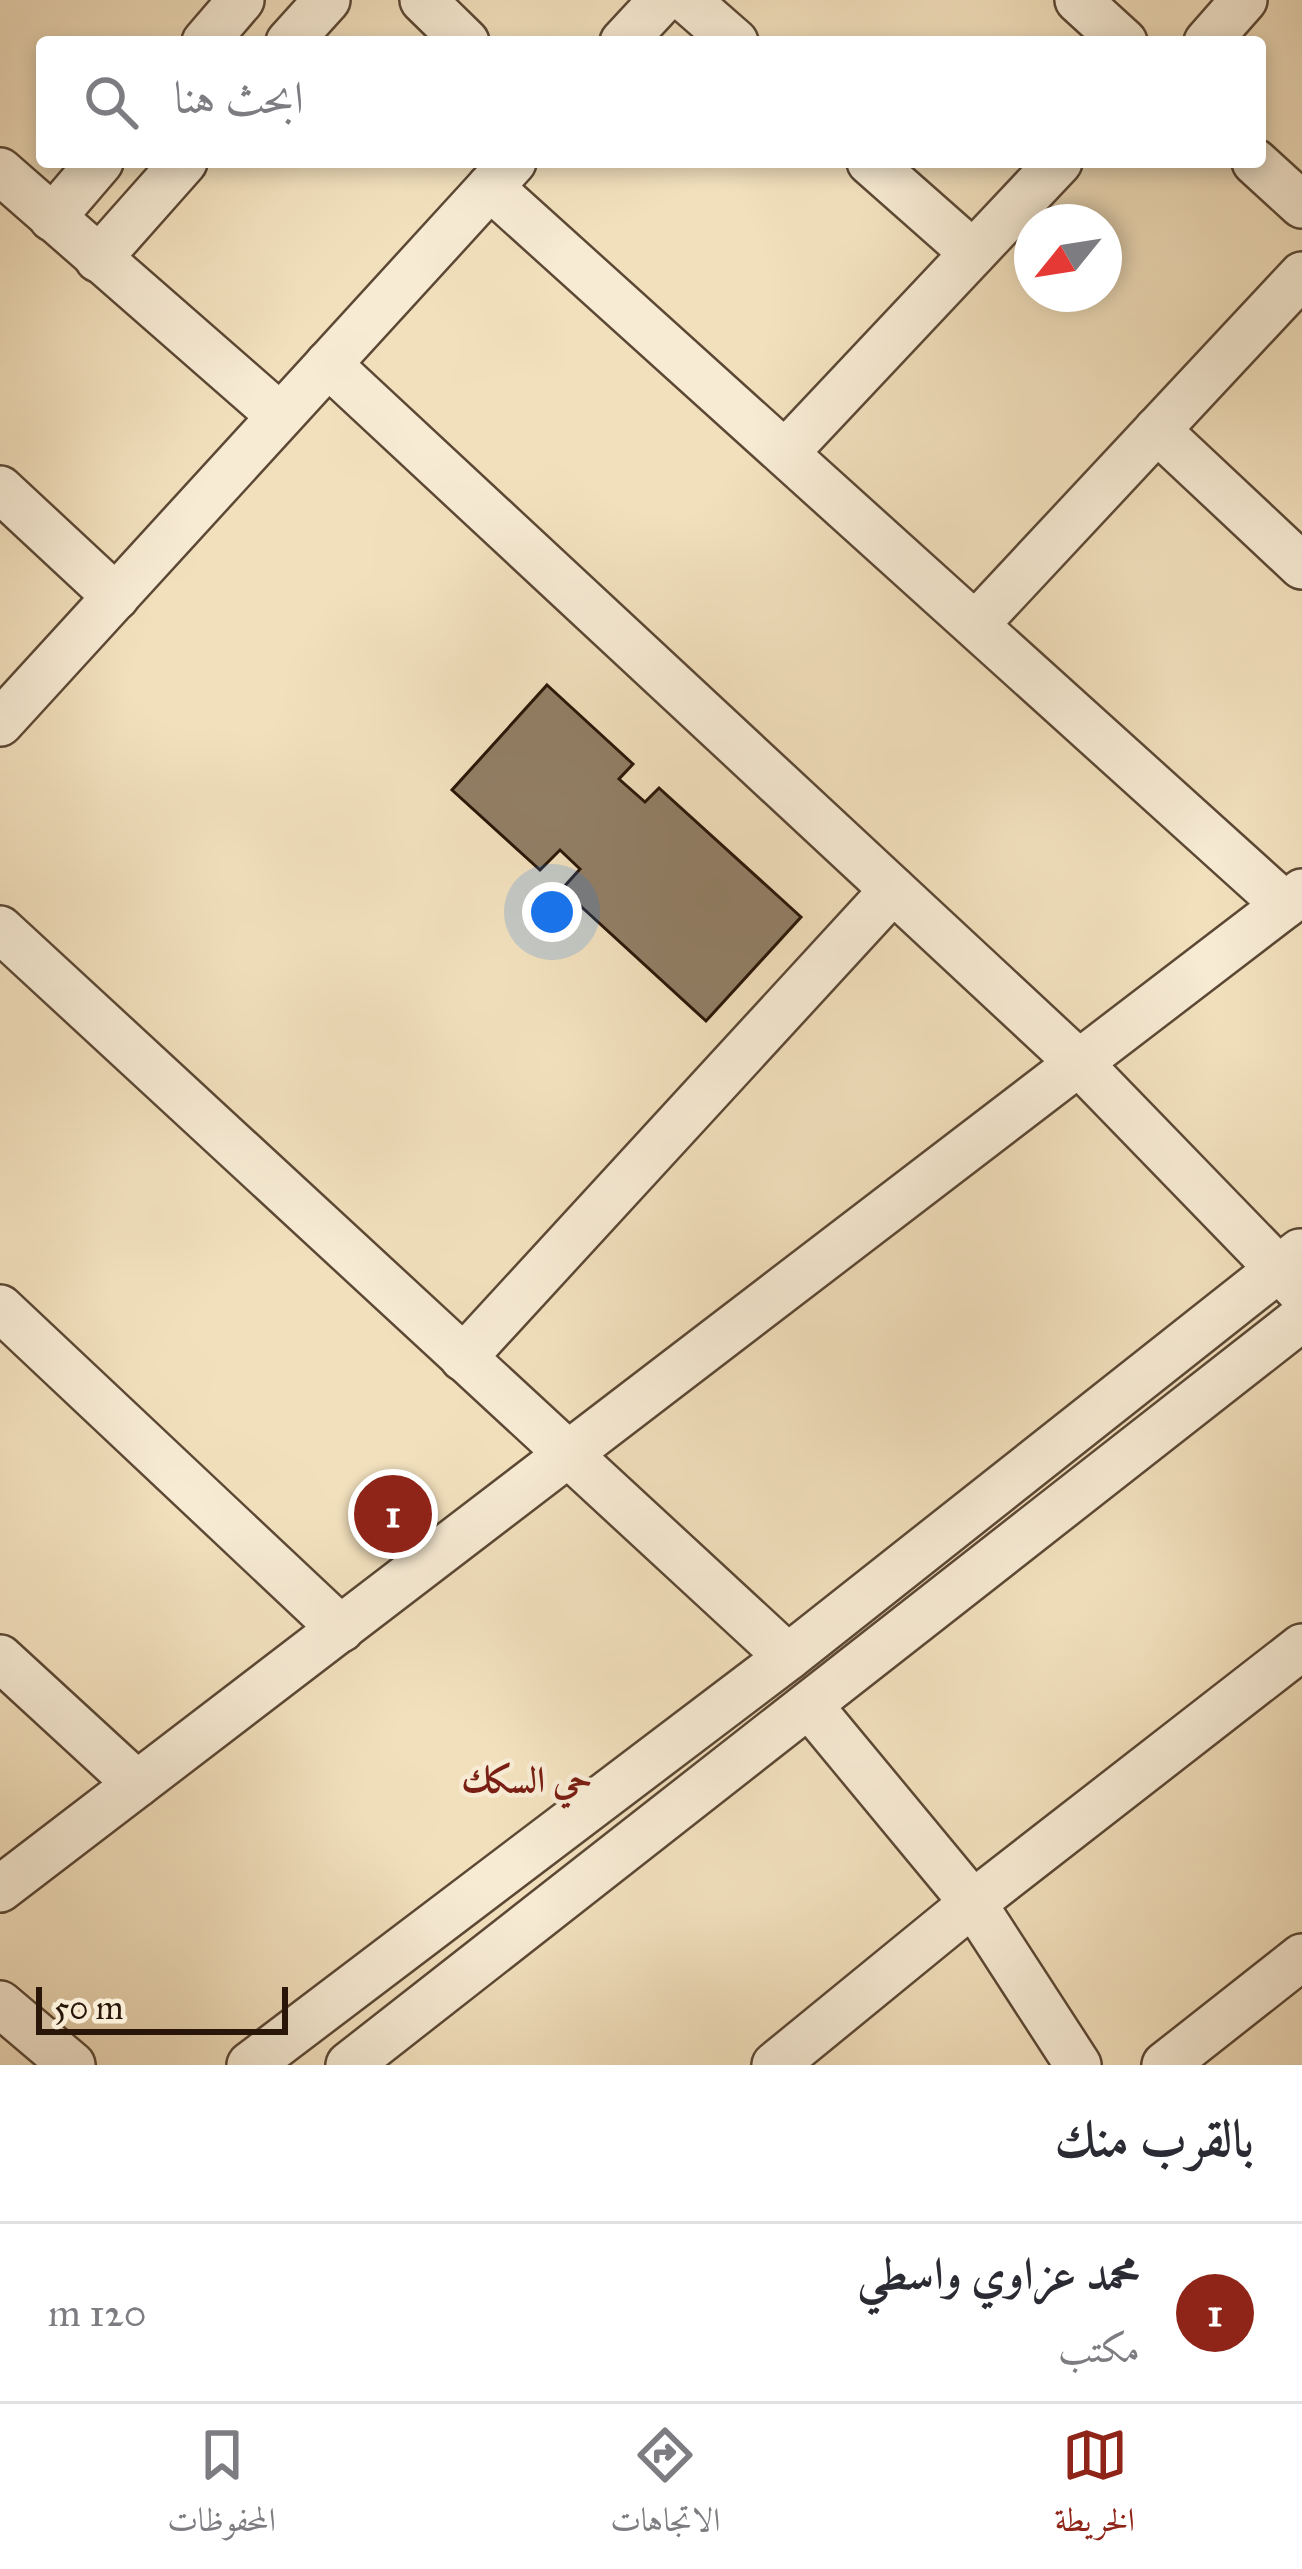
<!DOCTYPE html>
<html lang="ar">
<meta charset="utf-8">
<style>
:root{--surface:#fff;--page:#f7f7f7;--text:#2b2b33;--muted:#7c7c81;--line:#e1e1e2;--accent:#8f2418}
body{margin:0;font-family:"IM FELL Great Primer",Amiri,serif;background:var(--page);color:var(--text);direction:rtl}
.compass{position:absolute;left:1014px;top:204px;width:108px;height:108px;border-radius:50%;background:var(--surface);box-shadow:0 6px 18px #0003;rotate:240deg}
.scale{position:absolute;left:36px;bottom:30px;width:252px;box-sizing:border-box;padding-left:12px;border:6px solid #2a1608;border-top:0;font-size:33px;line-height:42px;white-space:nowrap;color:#2a1608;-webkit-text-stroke:9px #f7ebd4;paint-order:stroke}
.you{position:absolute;left:552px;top:912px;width:42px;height:42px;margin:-30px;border:9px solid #fff;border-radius:50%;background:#1a73e8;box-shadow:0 0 0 18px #1a73e833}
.badge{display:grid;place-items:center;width:78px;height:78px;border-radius:50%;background:var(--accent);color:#fff;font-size:39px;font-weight:700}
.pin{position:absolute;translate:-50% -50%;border:6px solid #fff;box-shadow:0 3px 12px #0006}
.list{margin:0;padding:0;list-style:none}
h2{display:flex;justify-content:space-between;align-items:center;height:156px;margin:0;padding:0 48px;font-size:51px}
h2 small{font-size:39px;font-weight:400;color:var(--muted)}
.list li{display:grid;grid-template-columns:78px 1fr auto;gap:36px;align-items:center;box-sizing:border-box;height:180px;padding:0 48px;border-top:3px solid var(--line)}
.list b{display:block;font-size:45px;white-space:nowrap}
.list p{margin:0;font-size:39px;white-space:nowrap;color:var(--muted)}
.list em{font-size:39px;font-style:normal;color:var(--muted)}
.icon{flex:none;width:66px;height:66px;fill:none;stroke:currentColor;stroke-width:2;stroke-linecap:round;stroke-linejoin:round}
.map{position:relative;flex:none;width:1302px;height:2065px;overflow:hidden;direction:ltr}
.search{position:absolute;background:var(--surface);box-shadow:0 6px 18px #0003;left:36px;right:36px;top:36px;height:132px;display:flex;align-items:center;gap:30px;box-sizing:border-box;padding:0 42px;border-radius:12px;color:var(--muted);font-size:45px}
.sheet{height:336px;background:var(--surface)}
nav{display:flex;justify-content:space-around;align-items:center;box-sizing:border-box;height:168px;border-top:3px solid var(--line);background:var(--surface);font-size:33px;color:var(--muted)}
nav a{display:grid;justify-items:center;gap:6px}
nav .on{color:var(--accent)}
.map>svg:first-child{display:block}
.building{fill:#927f66;stroke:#2a1608;stroke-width:3}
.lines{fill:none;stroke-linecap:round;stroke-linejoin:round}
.minor-casing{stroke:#5c4835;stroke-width:50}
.minor{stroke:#f7ebd4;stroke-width:45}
.labels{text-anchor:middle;stroke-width:9;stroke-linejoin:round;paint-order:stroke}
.neighbourhood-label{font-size:36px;font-weight:bold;fill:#7a1f14;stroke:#f7ebd4}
</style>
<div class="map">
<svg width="1302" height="2065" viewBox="0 0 1302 2065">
<rect width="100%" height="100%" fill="#f2e0bd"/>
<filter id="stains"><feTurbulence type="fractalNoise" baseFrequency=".00167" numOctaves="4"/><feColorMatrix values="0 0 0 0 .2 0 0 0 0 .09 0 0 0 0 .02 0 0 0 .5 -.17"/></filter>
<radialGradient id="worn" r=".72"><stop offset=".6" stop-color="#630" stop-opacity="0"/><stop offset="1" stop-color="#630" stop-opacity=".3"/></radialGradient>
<polygon class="building" points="547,685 633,764 619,779 645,802 659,788 801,917 706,1021 562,889 580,869 560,850 540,870 452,790"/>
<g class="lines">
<defs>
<g id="minor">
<polyline points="423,0 466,42"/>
<polyline points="687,0 735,42"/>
<polyline points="1078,0 1124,42"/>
<polyline points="205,42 241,0"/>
<polyline points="289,42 327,0"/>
<polyline points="623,42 662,0"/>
<polyline points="1207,42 1244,0"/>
<polyline points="870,162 973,253"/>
<polyline points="1255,162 1302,205"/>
<polyline points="0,171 280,416"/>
<polyline points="490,187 1285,905"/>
<polyline points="52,218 100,162"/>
<polyline points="98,259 184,162"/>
<polyline points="328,364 1077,1061 1302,1293"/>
<polyline points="1157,430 1302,566"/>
<polyline points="786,452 1059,162"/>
<polyline points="0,489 116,597"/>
<polyline points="977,623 1302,275"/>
<polyline points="0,723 513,162"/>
<polyline points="0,929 788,1657"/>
<polyline points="0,1308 341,1629"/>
<polyline points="463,1358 893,890"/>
<polyline points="0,1658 137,1784"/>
<polyline points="809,1705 973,1903 1078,2065"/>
<polyline points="0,1889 1302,892"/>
<polyline points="0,2004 72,2065"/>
<polyline points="250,2065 788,1657 1300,1252"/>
<polyline points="349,2065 1302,1318"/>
<polyline points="775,2065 973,1903 1302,1647"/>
<polyline points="1165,2065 1302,1957"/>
</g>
</defs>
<use href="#minor" class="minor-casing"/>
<use href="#minor" class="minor"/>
</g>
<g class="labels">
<g class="neighbourhood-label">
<text x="527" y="1792">حي السكك</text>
</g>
</g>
<rect width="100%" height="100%" filter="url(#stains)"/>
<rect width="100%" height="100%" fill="url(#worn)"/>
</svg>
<svg class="compass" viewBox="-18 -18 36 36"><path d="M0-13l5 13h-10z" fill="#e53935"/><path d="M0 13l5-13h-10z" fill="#7c7c81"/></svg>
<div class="scale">50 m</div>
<div class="you"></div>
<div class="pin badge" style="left:393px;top:1514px">1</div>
<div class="search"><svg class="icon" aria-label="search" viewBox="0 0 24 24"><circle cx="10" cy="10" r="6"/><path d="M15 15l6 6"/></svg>ابحث هنا</div>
</div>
<section class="sheet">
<h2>بالقرب منك<small></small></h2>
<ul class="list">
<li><span class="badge">1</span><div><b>محمد عزاوي واسطي</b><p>مكتب</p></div><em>120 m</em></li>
</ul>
</section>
<nav>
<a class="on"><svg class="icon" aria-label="map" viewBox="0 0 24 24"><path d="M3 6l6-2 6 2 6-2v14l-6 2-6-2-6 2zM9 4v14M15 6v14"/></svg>الخريطة</a>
<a><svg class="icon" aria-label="directions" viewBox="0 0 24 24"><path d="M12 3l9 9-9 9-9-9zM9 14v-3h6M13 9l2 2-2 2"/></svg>الاتجاهات</a>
<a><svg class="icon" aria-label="saved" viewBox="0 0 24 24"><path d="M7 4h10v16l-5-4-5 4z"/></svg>المحفوظات</a>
</nav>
